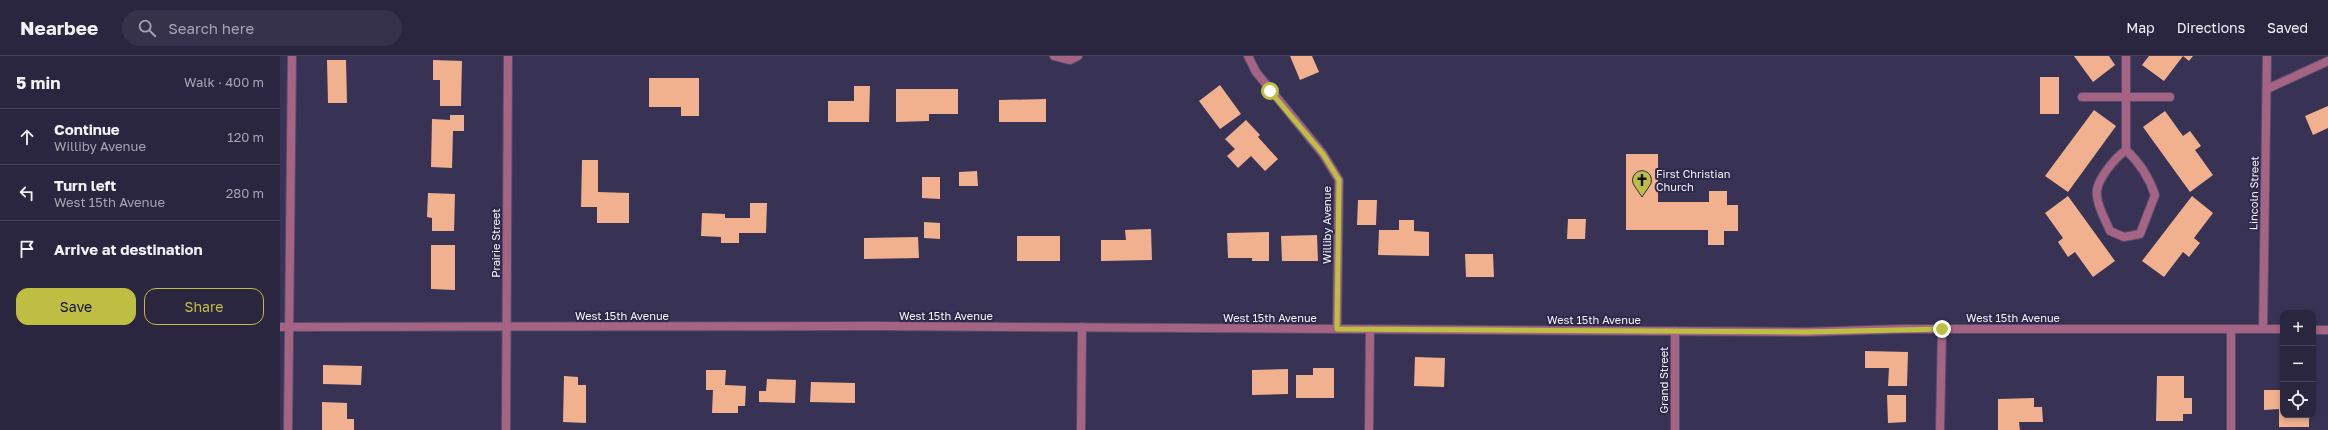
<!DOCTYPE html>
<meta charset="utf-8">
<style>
:root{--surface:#2a2640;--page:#36324b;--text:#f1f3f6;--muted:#a5a5b1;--line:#464359;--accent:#bebf42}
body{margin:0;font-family:"Golos Text",sans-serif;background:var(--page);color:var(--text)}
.controls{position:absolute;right:12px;bottom:12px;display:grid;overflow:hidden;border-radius:8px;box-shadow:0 2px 6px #0003}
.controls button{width:36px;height:36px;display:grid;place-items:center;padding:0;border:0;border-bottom:1px solid var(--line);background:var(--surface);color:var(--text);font:20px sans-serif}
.stop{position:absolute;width:12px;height:12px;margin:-9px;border:3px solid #bebf42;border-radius:50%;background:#fff}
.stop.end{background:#bebf42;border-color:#fff;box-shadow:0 1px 4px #0008}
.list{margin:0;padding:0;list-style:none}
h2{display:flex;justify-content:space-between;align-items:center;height:52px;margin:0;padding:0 16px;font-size:17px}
h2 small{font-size:13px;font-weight:400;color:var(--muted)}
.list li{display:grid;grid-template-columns:26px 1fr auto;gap:12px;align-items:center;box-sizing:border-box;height:56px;padding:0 16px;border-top:1px solid var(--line)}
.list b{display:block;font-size:15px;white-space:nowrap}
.list p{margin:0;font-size:13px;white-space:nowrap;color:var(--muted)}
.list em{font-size:13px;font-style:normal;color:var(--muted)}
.actions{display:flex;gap:8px;padding:12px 16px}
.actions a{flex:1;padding:9px 0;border:1px solid var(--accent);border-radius:12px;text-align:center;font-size:14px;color:var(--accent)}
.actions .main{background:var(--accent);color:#111}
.icon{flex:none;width:22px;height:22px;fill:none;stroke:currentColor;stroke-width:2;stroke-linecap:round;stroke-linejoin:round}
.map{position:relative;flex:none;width:2048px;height:374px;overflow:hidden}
header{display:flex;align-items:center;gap:24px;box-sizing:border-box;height:56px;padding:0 20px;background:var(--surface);border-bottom:1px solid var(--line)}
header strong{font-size:19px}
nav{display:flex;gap:22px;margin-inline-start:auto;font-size:14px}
.search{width:280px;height:36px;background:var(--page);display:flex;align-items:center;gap:10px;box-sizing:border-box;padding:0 14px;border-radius:22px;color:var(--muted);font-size:15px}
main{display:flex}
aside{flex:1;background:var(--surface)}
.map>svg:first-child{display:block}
.building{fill:#f2b18e}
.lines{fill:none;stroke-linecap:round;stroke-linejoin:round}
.minor-casing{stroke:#524e6c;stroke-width:10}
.tertiary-casing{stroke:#524e6c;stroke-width:10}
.minor{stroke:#a66484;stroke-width:8}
.tertiary{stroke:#a66484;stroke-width:8}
.route{stroke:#bebf42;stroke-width:5}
.labels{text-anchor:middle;stroke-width:4;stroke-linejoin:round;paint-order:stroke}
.poi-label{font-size:11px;fill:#f3f3fb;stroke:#2e294a;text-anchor:start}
.street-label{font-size:11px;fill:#f3f3fb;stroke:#2e294a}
</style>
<header>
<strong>Nearbee</strong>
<div class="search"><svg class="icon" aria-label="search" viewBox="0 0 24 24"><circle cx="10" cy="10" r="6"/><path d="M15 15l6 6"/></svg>Search here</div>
<nav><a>Map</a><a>Directions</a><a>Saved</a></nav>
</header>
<main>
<aside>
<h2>5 min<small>Walk · 400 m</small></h2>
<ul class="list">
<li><svg class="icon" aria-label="ahead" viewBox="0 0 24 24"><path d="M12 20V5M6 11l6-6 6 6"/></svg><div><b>Continue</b><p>Williby Avenue</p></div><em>120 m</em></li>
<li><svg class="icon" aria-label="left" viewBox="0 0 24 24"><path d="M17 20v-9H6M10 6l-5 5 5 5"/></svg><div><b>Turn left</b><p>West 15th Avenue</p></div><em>280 m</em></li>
<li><svg class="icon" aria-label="arrive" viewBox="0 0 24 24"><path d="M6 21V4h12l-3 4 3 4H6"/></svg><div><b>Arrive at destination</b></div></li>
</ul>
<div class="actions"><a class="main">Save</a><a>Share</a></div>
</aside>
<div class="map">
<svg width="2048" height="374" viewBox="0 0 2048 374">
<rect width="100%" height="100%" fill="#383355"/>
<g class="building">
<polygon points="1010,0 1032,0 1039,16 1020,24"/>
<polygon points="1794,0 1829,0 1835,9 1813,26"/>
<polygon points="1869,0 1903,0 1884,25 1862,9"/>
<polygon points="1903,0 1913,0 1909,5"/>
<polygon points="47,4 66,4 67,47 48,47"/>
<polygon points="153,4 182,5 181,50 160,50 160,24 153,24"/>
<rect x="1760" y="21" width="19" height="37"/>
<polygon points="369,22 419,22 419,60 401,60 401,51 369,51"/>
<polygon points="940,29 961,58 940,73 919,45"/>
<polygon points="574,30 590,30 589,66 548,66 548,45 574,45"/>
<polygon points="616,33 678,33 678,58 649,58 649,65 616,66"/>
<polygon points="766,43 766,66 719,66 719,44"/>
<polygon points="2048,50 2048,72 2033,79 2025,60"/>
<polygon points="1814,54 1836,70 1788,136 1765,120"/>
<polygon points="1885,55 1903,80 1910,75 1921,90 1915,94 1933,119 1910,136 1863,71"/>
<polygon points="170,59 184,59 184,75 173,75 172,112 151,111 152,63 170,64"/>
<polygon points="966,64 980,79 978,81 998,103 985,115 971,100 958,112 947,100 955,93 945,83"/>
<polygon points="1346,98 1378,98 1378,146 1429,146 1429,135 1447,135 1447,149 1458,149 1458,175 1444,175 1444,189 1428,189 1428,174 1346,174"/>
<polygon points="302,104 318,104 318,136 349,137 349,167 317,167 317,151 301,151"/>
<polygon points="697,115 698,130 679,130 679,116"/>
<polygon points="642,121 660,121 660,143 642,142"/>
<polygon points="148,137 175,138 174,175 152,175 152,162 147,161"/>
<polygon points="1788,140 1835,205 1813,221 1795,196 1788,201 1778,186 1783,182 1765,157"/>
<polygon points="1912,140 1933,157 1914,182 1920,187 1909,201 1903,196 1884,221 1862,205"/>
<polygon points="1078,144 1097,144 1096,169 1077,169"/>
<polygon points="470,147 487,147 486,177 459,177 459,187 441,187 441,181 421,180 422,157 445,158 445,162 470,162"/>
<polygon points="1288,163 1306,163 1305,183 1287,183"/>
<polygon points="1119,164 1134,164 1134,175 1149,176 1149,200 1098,199 1099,174 1119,174"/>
<polygon points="644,166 660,167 660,183 644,182"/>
<polygon points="871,173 872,204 821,205 821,184 846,184 845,174"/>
<polygon points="989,176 989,205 972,205 972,202 948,202 947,177"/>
<polygon points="1037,179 1038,205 1002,205 1001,180"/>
<rect x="737" y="180" width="43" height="25"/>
<polygon points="638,181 639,202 584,203 584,182"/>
<polygon points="151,189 175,189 175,234 151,233"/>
<polygon points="1185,198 1213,198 1214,221 1186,221"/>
<polygon points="1585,295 1628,296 1627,330 1608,330 1609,312 1585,312"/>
<polygon points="1135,301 1165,302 1164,331 1134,330"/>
<polygon points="43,309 82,310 81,329 43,328"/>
<polygon points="1033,312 1054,312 1054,342 1016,342 1016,319 1033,319"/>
<polygon points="1008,313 1008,338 972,339 972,314"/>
<polygon points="426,314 446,314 445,329 466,330 465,350 458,350 458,357 432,357 433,334 426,334"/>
<polygon points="284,320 298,321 298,329 306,329 306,367 283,366"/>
<polygon points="1877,320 1904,320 1904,342 1912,342 1912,358 1903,358 1903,365 1876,365"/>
<polygon points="487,323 516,324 515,347 479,346 479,335 486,335"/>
<polygon points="531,326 575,327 575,347 530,346"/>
<polygon points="1984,334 2003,334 2003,359 2029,359 2029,371 1999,371 1999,353 1984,354"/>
<polygon points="1607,339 1626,339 1626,366 1608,367"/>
<polygon points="1754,342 1754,351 1762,351 1763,366 1739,366 1740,374 1718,374 1718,343"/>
<polygon points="42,346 67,347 67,363 74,363 74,374 42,374"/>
</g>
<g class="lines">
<defs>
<g id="minor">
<polyline points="774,0 790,4 798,0"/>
<polyline points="968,0 976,16 1043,98 1059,124 1057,273"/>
<polyline points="1846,0 1846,41 1890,41"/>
<polyline points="1987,33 2048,5"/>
<path d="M 1802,41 L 1846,41 L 1846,94 C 1859,106 1869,121 1875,139 L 1860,178 L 1844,181 L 1830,175 C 1826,165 1818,152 1817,140 C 1814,126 1835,102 1846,94"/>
<polyline points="1951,273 1951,374"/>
<polyline points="8,374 12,0"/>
<polyline points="801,374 802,271"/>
<polyline points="1089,374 1090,273"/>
<polyline points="1395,374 1395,275"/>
<polyline points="1660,374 1662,273"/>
</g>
<g id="tertiary">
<polyline points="0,271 595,270 1526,276 1622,273 2003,273"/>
<polyline points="1983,273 1987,0"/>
<polyline points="2033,274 2048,274"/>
<polyline points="226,374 228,0"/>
</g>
</defs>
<use href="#minor" class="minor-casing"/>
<use href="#tertiary" class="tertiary-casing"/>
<use href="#minor" class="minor"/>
<use href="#tertiary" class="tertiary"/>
</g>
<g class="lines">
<polyline class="route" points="990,35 1043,98 1059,124 1057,273 1526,276 1662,273"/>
</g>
<defs>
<symbol id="church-pin" viewBox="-11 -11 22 30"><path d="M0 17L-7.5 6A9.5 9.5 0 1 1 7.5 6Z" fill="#bebf42" stroke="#2e294a"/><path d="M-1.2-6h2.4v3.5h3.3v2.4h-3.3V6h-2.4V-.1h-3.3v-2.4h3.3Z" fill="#111"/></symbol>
</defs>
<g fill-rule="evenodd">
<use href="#church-pin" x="1351" y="113" width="22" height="30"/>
</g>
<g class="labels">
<g class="poi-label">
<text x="1376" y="122">First Christian<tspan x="1376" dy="13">Church</tspan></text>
</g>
<g class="street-label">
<text transform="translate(1974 137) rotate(-89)" y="4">Lincoln Street</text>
<text transform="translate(1047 169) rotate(-90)" y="4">Williby Avenue</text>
<text transform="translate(216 187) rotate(-90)" y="4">Prairie Street</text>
<text x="342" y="264">West 15th Avenue</text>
<text x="666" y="264">West 15th Avenue</text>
<text x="990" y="266">West 15th Avenue</text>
<text x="1733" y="266">West 15th Avenue</text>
<text x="1314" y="268">West 15th Avenue</text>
<text transform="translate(1384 324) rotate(-90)" y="4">Grand Street</text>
</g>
</g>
</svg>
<div class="controls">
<button>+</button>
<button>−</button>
<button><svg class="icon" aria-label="locate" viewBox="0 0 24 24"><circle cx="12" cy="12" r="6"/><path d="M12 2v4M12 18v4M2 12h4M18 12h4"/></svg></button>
</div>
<div class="stop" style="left:990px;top:35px"></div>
<div class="stop end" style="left:1662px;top:273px"></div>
</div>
</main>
